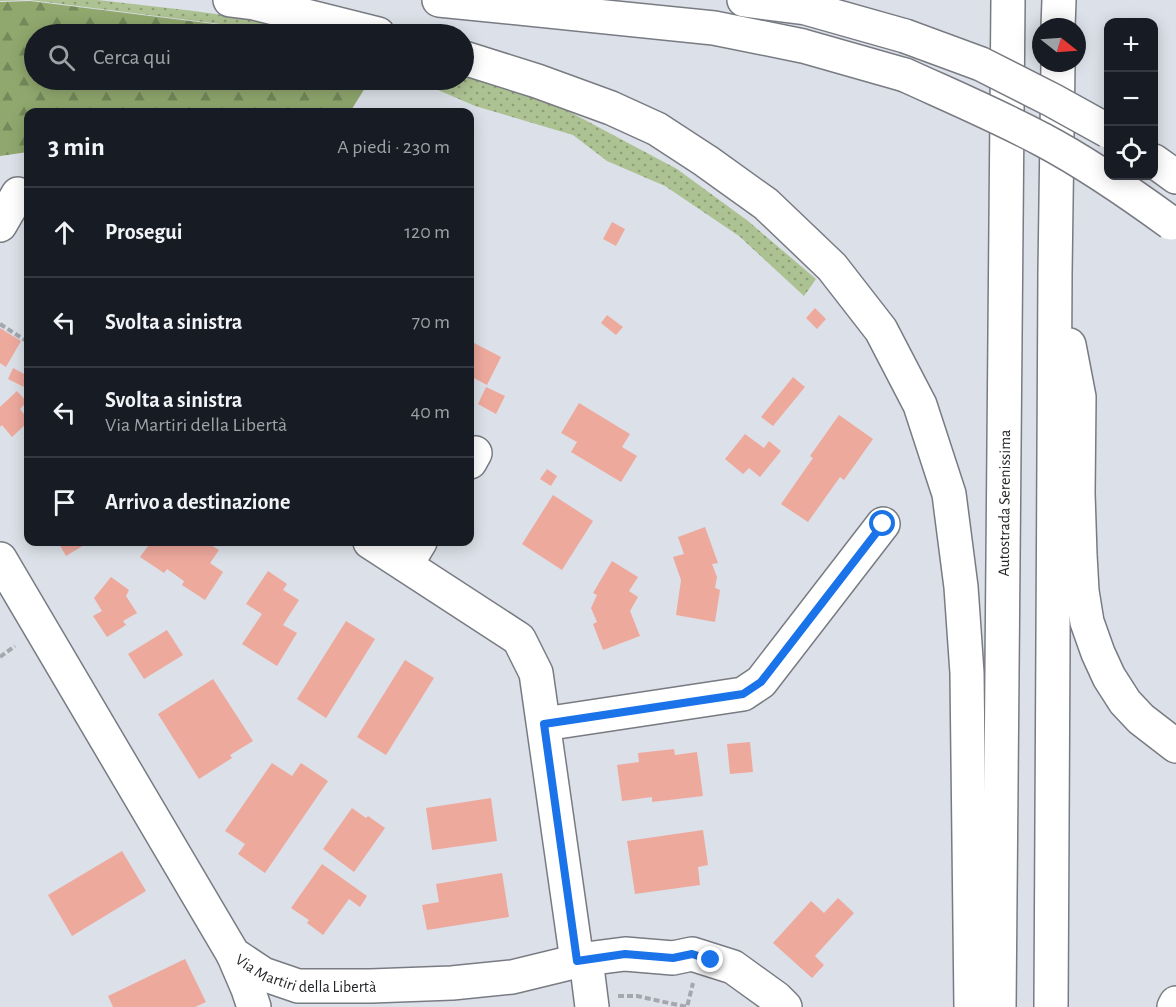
<!DOCTYPE html>
<html lang="it">
<meta charset="utf-8">
<style>
:root{--surface:#171b24;--page:#20242c;--text:#f1f3f6;--muted:#9ea1a6;--line:#363941}
body{margin:0;font-family:"Alegreya Sans",sans-serif;background:var(--page);color:var(--text)}
.controls{position:absolute;right:18px;top:18px;display:grid;overflow:hidden;border-radius:12px;box-shadow:0 3px 15px #0003}
.controls button{width:54px;height:54px;display:grid;place-items:center;padding:0;border:0;border-bottom:2px solid var(--line);background:var(--surface);color:var(--text);font:30px sans-serif}
.compass{position:absolute;left:1032px;top:18px;width:54px;height:54px;border-radius:50%;background:var(--surface);box-shadow:0 3px 15px #0003;rotate:107deg}
.stop{position:absolute;width:18px;height:18px;margin:-14px;border:4px solid #1a73e8;border-radius:50%;background:#fff}
.stop.end{background:#1a73e8;border-color:#fff;box-shadow:0 2px 6px #0008}
.list{margin:0;padding:0;list-style:none}
h2{display:flex;justify-content:space-between;align-items:center;height:78px;margin:0;padding:0 24px;font-size:26px}
h2 small{font-size:20px;font-weight:400;color:var(--muted)}
.list li{display:grid;grid-template-columns:39px 1fr auto;gap:18px;align-items:center;box-sizing:border-box;height:90px;padding:0 24px;border-top:2px solid var(--line)}
.list b{display:block;font-size:22px;white-space:nowrap}
.list p{margin:0;font-size:20px;white-space:nowrap;color:var(--muted)}
.list em{font-size:20px;font-style:normal;color:var(--muted)}
.icon{flex:none;width:33px;height:33px;fill:none;stroke:currentColor;stroke-width:2;stroke-linecap:round;stroke-linejoin:round}
.map{position:relative;flex:none;width:1176px;height:1007px;overflow:hidden}
.search{position:absolute;background:var(--surface);box-shadow:0 3px 15px #0003;left:24px;top:24px;width:450px;height:66px;display:flex;align-items:center;gap:15px;box-sizing:border-box;padding:0 21px;border-radius:33px;color:var(--muted);font-size:22px}
.panel{position:absolute;background:var(--surface);box-shadow:0 3px 15px #0003;left:24px;top:108px;width:450px;height:438px;border-radius:12px}
.map>svg:first-child{display:block}
.green{fill:url(#green-dots)}
.forest{fill:url(#forest-firs)}
.building{fill:#eea99d}
.lines{fill:none;stroke-linecap:round;stroke-linejoin:round}
.minor-casing{stroke:#787b82;stroke-width:36}
.highway-casing{stroke:#787b82;stroke-width:36}
.path{stroke:#a4a7ae;stroke-width:4;stroke-dasharray:6 3;stroke-linecap:butt}
.minor{stroke:#fff;stroke-width:33}
.highway{stroke:#fff;stroke-width:33}
.highway-bridge-casing{stroke:#787b82;stroke-width:36;stroke-linecap:butt}
.highway-bridge{stroke:#fff;stroke-width:33}
.route{stroke:#1a73e8;stroke-width:8}
.labels{text-anchor:middle;stroke-width:5;stroke-linejoin:round;paint-order:stroke}
.street-label{font-size:16px;fill:#242528;stroke:#fff}
</style>
<div class="map">
<svg width="1176" height="1007" viewBox="0 0 1176 1007">
<defs>
<pattern id="green-dots" width="8" height="8" patternUnits="userSpaceOnUse" patternTransform="scale(1.5)"><rect width="8" height="8" fill="#adc292"/><path d="M2 2h.1M6 6h.1" fill="none" stroke="#8d9d77" stroke-width="1.8" stroke-linecap="round"/></pattern>
<pattern id="forest-firs" width="22" height="20" patternUnits="userSpaceOnUse" patternTransform="scale(1.5)"><rect width="22" height="20" fill="#90a86e"/><path d="M5 1l3.5 6h-7zM16 11l3.5 6h-7z" fill="#75895a"/></pattern>
</defs>
<rect width="100%" height="100%" fill="#dce0e8"/>
<g class="green">
<polygon points="0,0 98,0 194,11 264,21 317,34 283,34 268,30 29,0 0,1"/>
<polygon points="464,71 518,90 570,112 677,169 748,221 816,279 804,296 739,236 665,186 607,161 573,135 475,106 415,80 464,80"/>
</g>
<polygon class="forest" points="30,1 269,31 280,34 34,34 34,80 370,80 350,112 28,112 28,152 0,156 0,2"/>
<g class="building">
<polygon points="612,222 625,229 616,246 603,239"/>
<polygon points="815,308 826,319 817,329 806,318"/>
<polygon points="607,315 623,327 616,335 601,323"/>
<polygon points="0,328 21,341 6,367 0,363"/>
<polygon points="474,343 501,357 487,385 470,376 470,345 472,347"/>
<polygon points="13,368 28,376 28,383 26,388 8,379"/>
<polygon points="793,377 805,387 773,426 761,417"/>
<polygon points="486,387 505,396 496,414 478,404"/>
<polygon points="17,391 27,402 20,409 28,419 28,422 12,437 2,425 0,427 0,407"/>
<polygon points="579,403 630,434 622,447 637,456 621,482 571,452 577,442 561,433"/>
<polygon points="839,415 873,439 844,480 840,477 808,522 781,504 813,458 810,456"/>
<polygon points="745,434 764,448 769,441 781,451 760,477 749,468 743,474 725,459"/>
<polygon points="547,469 557,476 551,486 540,479"/>
<polygon points="553,495 593,521 562,570 522,544"/>
<polygon points="705,527 718,563 712,564 717,577 715,588 720,590 715,622 676,615 681,580 673,557 684,554 678,537"/>
<polygon points="58,542 89,542 66,556"/>
<polygon points="151,542 206,542 219,550 210,563 223,572 205,600 182,585 184,581 167,569 164,573 140,557"/>
<polygon points="612,561 638,577 629,591 638,597 630,611 640,636 603,650 593,624 597,622 591,608 597,595 593,593"/>
<polygon points="268,571 287,584 283,590 299,600 283,625 297,633 277,666 242,644 262,614 246,604"/>
<polygon points="111,577 129,590 126,596 137,613 123,621 126,625 107,637 93,616 102,611 94,598"/>
<polygon points="346,621 375,639 326,718 297,699"/>
<polygon points="167,630 183,655 144,679 128,654"/>
<polygon points="405,660 434,678 386,755 357,737"/>
<polygon points="213,679 253,741 230,755 232,758 199,779 158,714"/>
<polygon points="750,742 753,772 730,774 727,744"/>
<polygon points="674,749 675,755 697,752 703,796 652,802 652,797 622,801 617,765 639,762 638,753"/>
<polygon points="272,763 292,776 301,763 328,781 265,873 238,854 245,844 225,831"/>
<polygon points="491,798 497,841 432,850 426,808"/>
<polygon points="352,808 366,818 368,816 385,828 354,872 323,849"/>
<polygon points="703,830 708,865 698,867 700,885 635,894 627,841"/>
<polygon points="122,851 146,891 72,936 48,895"/>
<polygon points="322,864 367,896 360,907 349,899 323,935 307,923 309,920 291,908"/>
<polygon points="502,873 509,917 427,930 422,905 439,902 436,884"/>
<polygon points="838,898 854,913 815,956 824,965 812,978 773,943 811,901 824,913"/>
<polygon points="185,959 206,1002 195,1007 113,1007 108,996"/>
</g>
<g class="lines">
<defs>
<g id="minor">
<polyline points="0,225 18,194"/>
<polyline points="470,462 475,453"/>
<polyline points="370,542 519,639 536,673 577,961"/>
<path id="s1" d="M 0,559 L 233,954 L 263,974 L 298,986 L 371,986 L 452,983 L 512,977 L 586,959 L 625,954 L 673,958 L 692,954 L 733,967 L 776,998 L 785,1007"/>
<polyline points="406,565 420,542"/>
<polyline points="544,724 743,694 761,682 883,524"/>
<polyline points="233,954 248,989 254,1007"/>
<polyline points="586,959 592,1007"/>
</g>
<g id="highway">
<polyline points="230,0 254,3 378,34"/>
<polyline points="439,0 714,28 803,46 905,75"/>
<polyline points="744,0 806,8 905,36"/>
<polyline points="1058,27 1059,0"/>
<polyline points="464,58 537,81 611,108 657,129 706,161 766,204 832,267 881,330 920,405 949,494 961,587 967,673 971,1007"/>
<polyline points="1154,161 1176,177"/>
<polyline points="1069,345 1079,397 1078,493 1080,555 1082,591 1087,622 1098,653 1109,677 1125,702 1141,719 1176,746"/>
<path id="s2" d="M 999,1007 L 1008,0"/>
<polyline points="1051,1007 1055,273 1058,63"/>
<polyline points="1174,1007 1176,1003"/>
</g>
</defs>
<use href="#minor" class="minor-casing"/>
<use href="#highway" class="highway-casing"/>
<g class="path">
<polyline points="0,324 28,342"/>
<polyline points="0,657 15,646"/>
<polyline points="618,996 637,996 687,1007 693,983"/>
</g>
<use href="#minor" class="minor"/>
<use href="#highway" class="highway"/>
<defs>
<g id="highway-bridge">
<polyline points="905,36 981,64 1052,100 1108,131"/>
<path d="M 905,75 C 951,96 998,116 1043,140 C 1088,164 1130,193 1171,223"/>
</g>
</defs>
<use href="#highway-bridge" class="highway-bridge-casing"/>
<use href="#highway-bridge" class="highway-bridge"/>
</g>
<g class="lines">
<polyline class="route" points="711,960 692,954 673,958 625,954 577,961 544,724 743,694 761,682 883,524"/>
</g>
<g class="labels">
<g class="street-label">
<text dy="6" stroke="none"><textPath href="#s2" startOffset="504">Autostrada Serenissima</textPath></text>
<text dy="6" stroke="none"><textPath href="#s1" startOffset="537">Via Martiri della Libertà</textPath></text>
</g>
</g>
</svg>
<div class="controls">
<button>+</button>
<button>−</button>
<button><svg class="icon" aria-label="locate" viewBox="0 0 24 24"><circle cx="12" cy="12" r="6"/><path d="M12 2v4M12 18v4M2 12h4M18 12h4"/></svg></button>
</div>
<svg class="compass" viewBox="-18 -18 36 36"><path d="M0-13l5 13h-10z" fill="#e53935"/><path d="M0 13l5-13h-10z" fill="#9ea1a6"/></svg>
<div class="stop" style="left:883px;top:524px"></div>
<div class="stop end" style="left:711px;top:960px"></div>
<div class="search"><svg class="icon" aria-label="search" viewBox="0 0 24 24"><circle cx="10" cy="10" r="6"/><path d="M15 15l6 6"/></svg>Cerca qui</div>
<section class="panel">
<h2>3 min<small>A piedi · 230 m</small></h2>
<ul class="list">
<li><svg class="icon" aria-label="ahead" viewBox="0 0 24 24"><path d="M12 20V5M6 11l6-6 6 6"/></svg><div><b>Prosegui</b></div><em>120 m</em></li>
<li><svg class="icon" aria-label="left" viewBox="0 0 24 24"><path d="M17 20v-9H6M10 6l-5 5 5 5"/></svg><div><b>Svolta a sinistra</b></div><em>70 m</em></li>
<li><svg class="icon" aria-label="left" viewBox="0 0 24 24"><path d="M17 20v-9H6M10 6l-5 5 5 5"/></svg><div><b>Svolta a sinistra</b><p>Via Martiri della Libertà</p></div><em>40 m</em></li>
<li><svg class="icon" aria-label="arrive" viewBox="0 0 24 24"><path d="M6 21V4h12l-3 4 3 4H6"/></svg><div><b>Arrivo a destinazione</b></div></li>
</ul>
</section>
</div>
